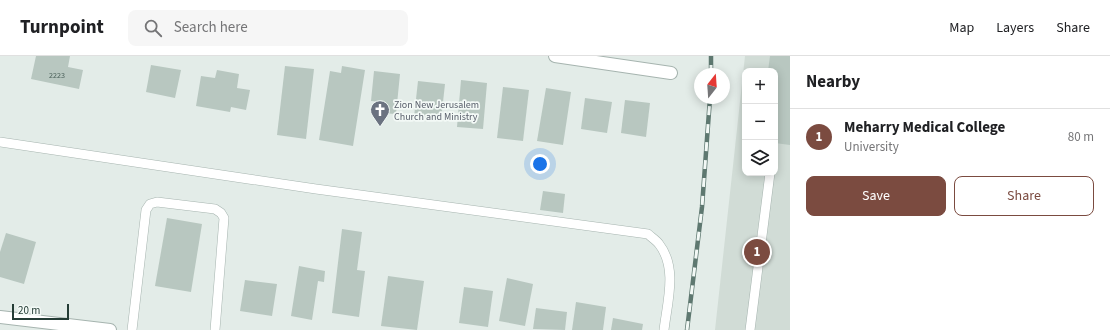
<!DOCTYPE html>
<meta charset="utf-8">
<style>
:root{--surface:#fff;--page:#f6f6f6;--text:#202124;--muted:#757577;--line:#e0e0e0;--accent:#7b4b40}
body{margin:0;font-family:"Source Sans 3",sans-serif;background:var(--page);color:var(--text)}
.controls{position:absolute;right:12px;top:12px;display:grid;overflow:hidden;border-radius:8px;box-shadow:0 2px 10px #0003}
.controls button{width:36px;height:36px;display:grid;place-items:center;padding:0;border:0;border-bottom:1px solid var(--line);background:var(--surface);color:var(--text);font:20px sans-serif}
.compass{position:absolute;left:694px;top:12px;width:36px;height:36px;border-radius:50%;background:var(--surface);box-shadow:0 2px 10px #0003;rotate:17deg}
.scale{position:absolute;left:12px;bottom:10px;width:57px;box-sizing:border-box;padding-left:4px;border:2px solid #243c35;border-top:0;font-size:11px;line-height:14px;white-space:nowrap;color:#243c35;-webkit-text-stroke:3px #f3f9f6;paint-order:stroke}
.you{position:absolute;left:540px;top:108px;width:14px;height:14px;margin:-10px;border:3px solid #fff;border-radius:50%;background:#1a73e8;box-shadow:0 0 0 6px #1a73e833}
.badge{display:grid;place-items:center;width:26px;height:26px;border-radius:50%;background:var(--accent);color:#fff;font-size:13px;font-weight:700}
.pin{position:absolute;translate:-50% -50%;border:2px solid #fff;box-shadow:0 1px 4px #0006}
.list{margin:0;padding:0;list-style:none}
h2{display:flex;justify-content:space-between;align-items:center;height:52px;margin:0;padding:0 16px;font-size:17px}
h2 small{font-size:13px;font-weight:400;color:var(--muted)}
.list li{display:grid;grid-template-columns:26px 1fr auto;gap:12px;align-items:center;box-sizing:border-box;height:56px;padding:0 16px;border-top:1px solid var(--line)}
.list b{display:block;font-size:15px;white-space:nowrap}
.list p{margin:0;font-size:13px;white-space:nowrap;color:var(--muted)}
.list em{font-size:13px;font-style:normal;color:var(--muted)}
.actions{display:flex;gap:8px;padding:12px 16px}
.actions a{flex:1;padding:9px 0;border:1px solid var(--accent);border-radius:8px;text-align:center;font-size:14px;color:var(--accent)}
.actions .main{background:var(--accent);color:#fff}
.icon{flex:none;width:22px;height:22px;fill:none;stroke:currentColor;stroke-width:2;stroke-linecap:round;stroke-linejoin:round}
.map{position:relative;flex:none;width:790px;height:274px;overflow:hidden}
header{display:flex;align-items:center;gap:24px;box-sizing:border-box;height:56px;padding:0 20px;background:var(--surface);border-bottom:1px solid var(--line)}
header strong{font-size:19px}
nav{display:flex;gap:22px;margin-inline-start:auto;font-size:14px}
.search{width:280px;height:36px;background:var(--page);display:flex;align-items:center;gap:10px;box-sizing:border-box;padding:0 14px;border-radius:8px;color:var(--muted);font-size:15px}
main{display:flex}
aside{flex:1;background:var(--surface)}
.map>svg:first-child{display:block}
.built{fill:#d1dcd6;fill-rule:evenodd}
.building{fill:#b8c7c0}
.lines{fill:none;stroke-linecap:round;stroke-linejoin:round}
.service-casing{stroke:#a6b4af;stroke-width:10}
.minor-casing{stroke:#a6b4af;stroke-width:14}
.service{stroke:#fff;stroke-width:9}
.minor{stroke:#fff;stroke-width:12}
.rail-casing{stroke:#5e7870;stroke-width:4.5}
.rail{stroke:#f3f9f6;stroke-width:3;stroke-dasharray:9;stroke-linecap:butt}
.labels{text-anchor:middle;stroke-width:3.5;stroke-linejoin:round;paint-order:stroke}
.number-label{font-size:8px;fill:#495f58}
.worship-label{font-size:10px;fill:#5b616d;stroke:#f3f9f6;text-anchor:start}
</style>
<header>
<strong>Turnpoint</strong>
<div class="search"><svg class="icon" aria-label="search" viewBox="0 0 24 24"><circle cx="10" cy="10" r="6"/><path d="M15 15l6 6"/></svg>Search here</div>
<nav><a>Map</a><a>Layers</a><a>Share</a></nav>
</header>
<main>
<div class="map">
<svg width="790" height="274" viewBox="0 0 790 274">
<rect width="100%" height="100%" fill="#e3ece8"/>
<path class="built" d="M 745,0 L 790,0 L 790,274 L 715,274 ZM 745,15 L 775,15 L 775,117 L 745,117 Z"/>
<g class="building">
<polygon points="36,0 70,0 68,11 83,14 79,33 31,23"/>
<polygon points="770,0 790,0 790,89 775,87 775,15 768,15"/>
<polygon points="151,9 181,14 175,42 146,36"/>
<polygon points="285,10 314,13 306,83 277,79"/>
<polygon points="342,10 365,14 353,90 319,84 330,15 341,17"/>
<polygon points="217,14 239,18 237,32 250,34 246,54 231,51 230,56 196,50 201,20 215,22"/>
<polygon points="374,15 400,18 396,58 380,57 381,46 371,45"/>
<polygon points="461,24 487,27 483,73 457,71"/>
<polygon points="418,25 445,28 441,64 414,61"/>
<polygon points="503,31 529,34 523,85 497,82"/>
<polygon points="546,32 571,36 563,89 537,85"/>
<polygon points="585,42 612,46 607,77 581,73"/>
<polygon points="625,44 650,47 646,81 621,77"/>
<polygon points="543,135 565,138 563,157 540,154"/>
<polygon points="167,162 202,168 191,236 155,230"/>
<polygon points="342,173 362,176 357,214 365,215 359,261 332,257"/>
<polygon points="6,177 36,186 24,228 0,221 0,196"/>
<polygon points="299,210 325,215 324,226 318,225 312,264 291,260"/>
<polygon points="388,220 424,225 417,274 381,270"/>
<polygon points="507,222 533,228 525,270 499,265"/>
<polygon points="245,224 277,228 272,260 240,255"/>
<polygon points="464,231 493,235 488,271 459,267"/>
<polygon points="576,246 606,251 603,274 572,274"/>
<polygon points="536,252 567,256 565,274 533,273"/>
<polygon points="613,262 643,268 642,274 611,274"/>
</g>
<g class="lines">
<defs>
<g id="service">
<path d="M 0,86 L 316,133 L 648,178 C 651,181 656,184 659,188 C 678,212 667,247 664,274"/>
<polyline points="132,274 146,154 150,148 157,146 215,153 221,157 224,162 215,274"/>
<polyline points="750,274 770,117"/>
</g>
<g id="minor">
<polyline points="555,0 671,17"/>
<polyline points="0,261 110,274"/>
</g>
</defs>
<use href="#service" class="service-casing"/>
<use href="#minor" class="minor-casing"/>
<use href="#service" class="service"/>
<use href="#minor" class="minor"/>
<defs>
<g id="rail">
<polyline points="711,18 711,0"/>
<polyline points="687,274 702,151 710,42"/>
</g>
</defs>
<use href="#rail" class="rail-casing"/>
<use href="#rail" class="rail"/>
</g>
<defs>
<symbol id="church-pin" viewBox="-11 -11 22 30"><path d="M0 17L-7.5 6A9.5 9.5 0 1 1 7.5 6Z" fill="#6b7280" stroke="#f3f9f6"/><path d="M-1.2-6h2.4v3.5h3.3v2.4h-3.3V6h-2.4V-.1h-3.3v-2.4h3.3Z" fill="#fff"/></symbol>
</defs>
<g fill-rule="evenodd">
<use href="#church-pin" x="369" y="43" width="22" height="30"/>
</g>
<g class="labels">
<g class="number-label">
<text x="57" y="22">2223</text>
</g>
<g class="worship-label">
<text x="394" y="52">Zion New Jerusalem<tspan x="394" dy="12">Church and Ministry</tspan></text>
</g>
</g>
</svg>
<div class="controls">
<button>+</button>
<button>−</button>
<button><svg class="icon" aria-label="layers" viewBox="0 0 24 24"><path d="M12 4l9 5-9 5-9-5zM3 14l9 5 9-5"/></svg></button>
</div>
<svg class="compass" viewBox="-18 -18 36 36"><path d="M0-13l5 13h-10z" fill="#e53935"/><path d="M0 13l5-13h-10z" fill="#757577"/></svg>
<div class="scale">20 m</div>
<div class="you"></div>
<div class="pin badge" style="left:757px;top:196px">1</div>
</div>
<aside>
<h2>Nearby<small></small></h2>
<ul class="list">
<li><span class="badge">1</span><div><b>Meharry Medical College</b><p>University</p></div><em>80 m</em></li>
</ul>
<div class="actions"><a class="main">Save</a><a>Share</a></div>
</aside>
</main>
